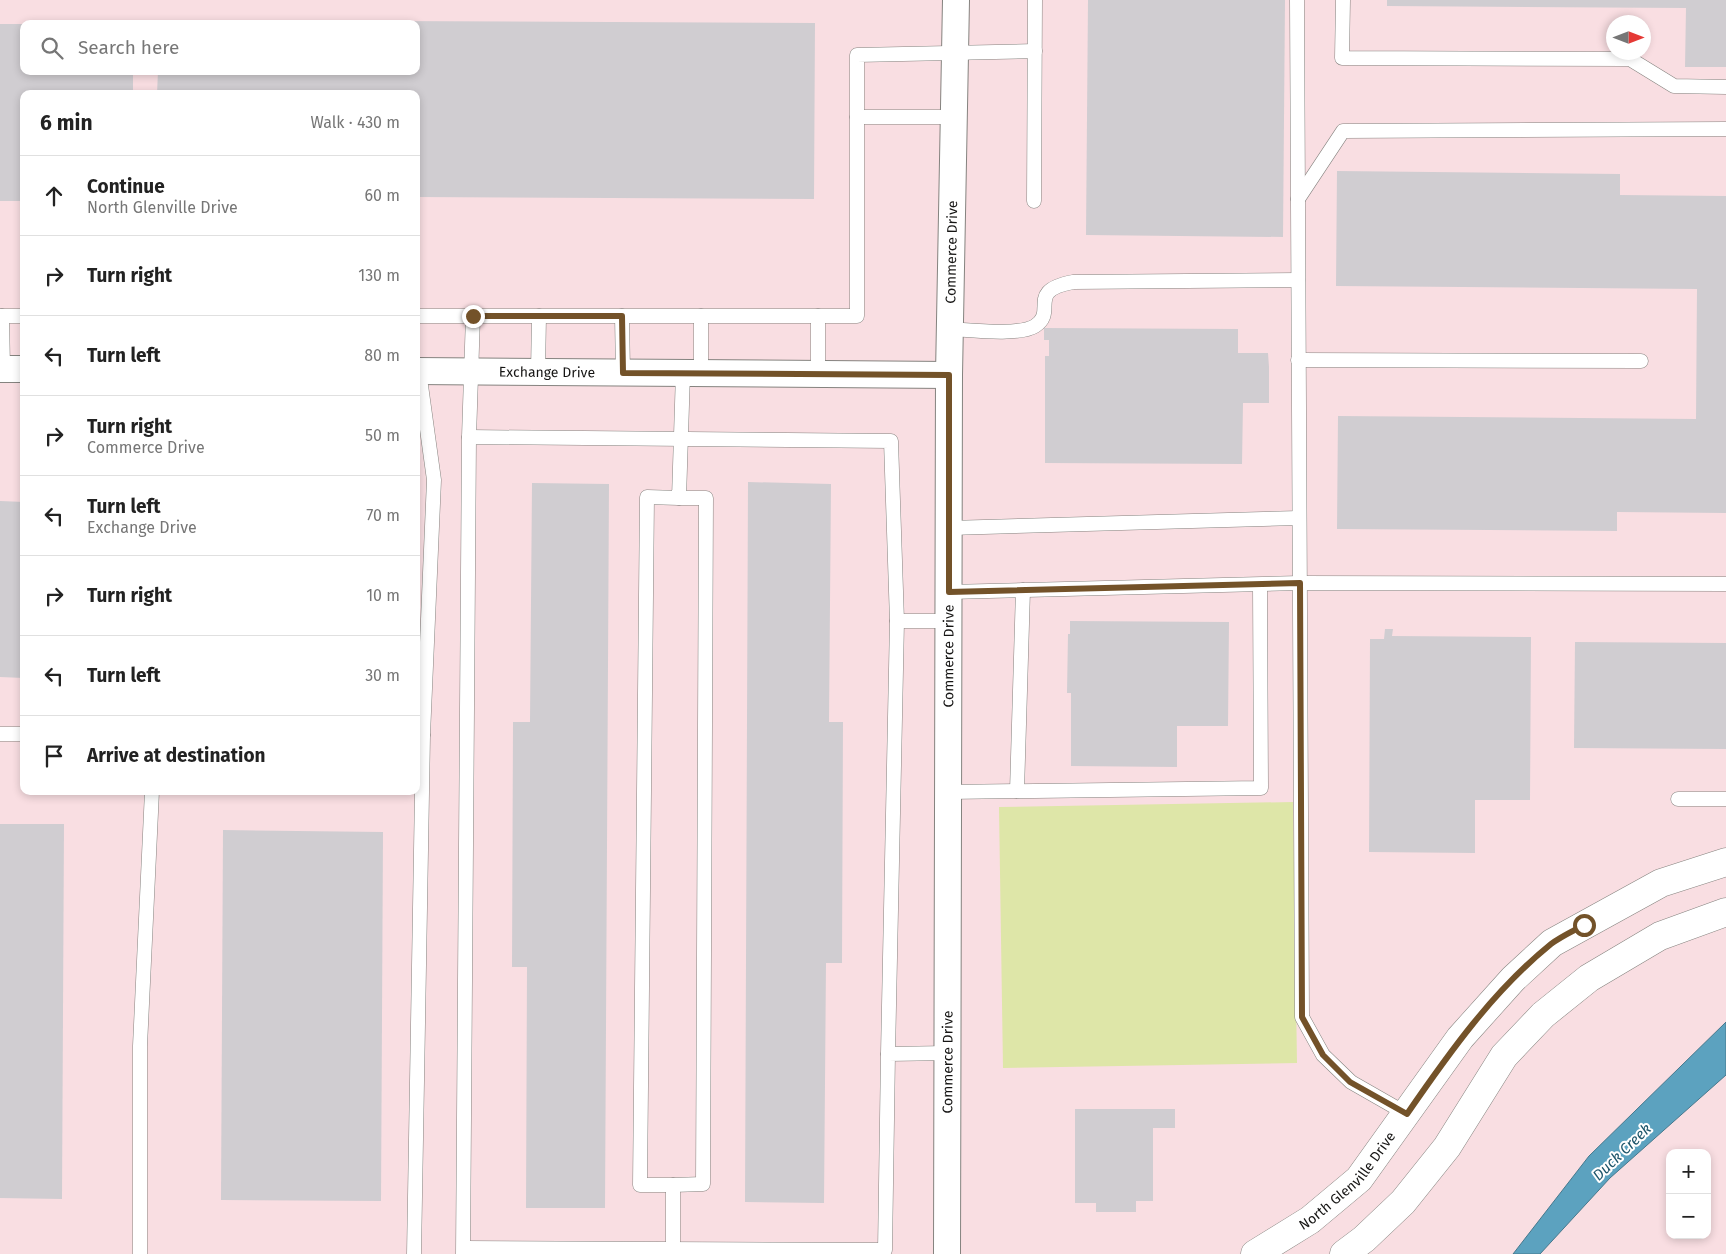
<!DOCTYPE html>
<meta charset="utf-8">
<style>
:root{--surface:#fff;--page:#f2f2f2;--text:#222;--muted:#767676;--line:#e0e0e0}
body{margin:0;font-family:"Fira Sans",sans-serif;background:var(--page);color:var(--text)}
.controls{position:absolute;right:15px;bottom:15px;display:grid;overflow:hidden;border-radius:10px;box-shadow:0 2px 8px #0003}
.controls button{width:45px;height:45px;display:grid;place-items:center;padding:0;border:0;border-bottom:1px solid var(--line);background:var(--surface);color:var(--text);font:25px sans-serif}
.compass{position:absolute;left:1606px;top:15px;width:45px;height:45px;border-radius:50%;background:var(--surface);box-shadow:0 2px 8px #0003;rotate:90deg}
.stop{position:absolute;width:15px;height:15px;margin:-11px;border:4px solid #735229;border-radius:50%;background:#fff}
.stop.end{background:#735229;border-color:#fff;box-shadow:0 1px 5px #0008}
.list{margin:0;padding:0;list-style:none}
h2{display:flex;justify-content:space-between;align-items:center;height:65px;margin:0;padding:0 20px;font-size:21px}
h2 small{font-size:16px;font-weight:400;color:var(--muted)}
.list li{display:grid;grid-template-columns:32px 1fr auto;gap:15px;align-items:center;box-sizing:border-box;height:80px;padding:0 20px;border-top:1px solid var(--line)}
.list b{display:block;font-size:19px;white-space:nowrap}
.list p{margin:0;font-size:16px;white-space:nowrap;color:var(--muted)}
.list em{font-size:16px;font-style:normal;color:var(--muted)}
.icon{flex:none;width:28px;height:28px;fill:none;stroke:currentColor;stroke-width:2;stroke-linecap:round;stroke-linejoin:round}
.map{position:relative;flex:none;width:1726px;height:1254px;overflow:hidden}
.search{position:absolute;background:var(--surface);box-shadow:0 2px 8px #0003;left:20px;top:20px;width:400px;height:55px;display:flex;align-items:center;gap:12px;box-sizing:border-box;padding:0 18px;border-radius:10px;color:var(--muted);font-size:19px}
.panel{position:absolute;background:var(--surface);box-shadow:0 2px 8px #0003;left:20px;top:90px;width:400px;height:705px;border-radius:10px}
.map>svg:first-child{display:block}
.commercial{fill:#f9dee2;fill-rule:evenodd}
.green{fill:#dee6a8}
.water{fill:#5ca2bf;stroke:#47788c}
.building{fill:#d0cdd1}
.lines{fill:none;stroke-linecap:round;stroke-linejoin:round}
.lane-casing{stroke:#85837f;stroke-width:15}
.street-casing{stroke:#85837f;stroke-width:28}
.secondary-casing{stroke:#85837f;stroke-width:29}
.lane{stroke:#fff;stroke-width:14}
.street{stroke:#fff;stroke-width:26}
.secondary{stroke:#fff;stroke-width:28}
.route{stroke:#735229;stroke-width:6}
.labels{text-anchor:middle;stroke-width:4;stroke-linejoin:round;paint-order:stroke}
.street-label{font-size:14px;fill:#161514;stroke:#fff}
.water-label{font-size:15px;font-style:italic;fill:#1e566b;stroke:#fff}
</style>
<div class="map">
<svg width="1726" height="1254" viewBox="0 0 1726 1254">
<rect width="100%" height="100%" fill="#f1efeb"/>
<path class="commercial" d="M 0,0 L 1726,0 L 1726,1254 L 0,1254 ZM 1614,22 L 1644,22 L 1644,52 L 1614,52 ZM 24,24 L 416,24 L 416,71 L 24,71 ZM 24,94 L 416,94 L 416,791 L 24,791 ZM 1670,1153 L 1707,1153 L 1707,1235 L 1670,1235 Z"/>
<polygon class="green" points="1293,802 1297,1063 1003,1068 999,807"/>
<polygon class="water" points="1726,1022 1726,1075 1610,1178 1540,1254 1513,1254 1589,1156"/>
<g class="building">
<polygon points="1088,0 1285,0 1283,237 1086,235"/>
<polygon points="1387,0 1726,0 1726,67 1685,67 1686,8 1387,6"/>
<polygon points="158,20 815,23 814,199 416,197 416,94 157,94 158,71 416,71 416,24 158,24"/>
<polygon points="0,24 24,24 24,71 133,71 133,94 24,94 24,201 0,201"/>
<polygon points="1337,171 1620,174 1620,195 1726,196 1726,513 1617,512 1617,531 1337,529 1338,416 1696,419 1697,289 1336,286"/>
<polygon points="1044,328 1238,329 1238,353 1268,353 1269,367 1269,403 1243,403 1242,464 1045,463 1045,356 1049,356 1049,340 1044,340"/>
<polygon points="748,482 831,484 829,722 843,722 842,963 826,963 824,1203 745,1202"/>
<polygon points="532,483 609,484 605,1208 526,1208 527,967 512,967 513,722 530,722"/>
<polygon points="0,501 24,502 24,678 0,677"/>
<polygon points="1070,621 1229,622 1228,726 1177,726 1177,767 1071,766 1071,693 1067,693 1068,634 1070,634"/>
<polygon points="1385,629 1393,629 1392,636 1531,637 1530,800 1475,800 1475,853 1369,852 1370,639 1384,639"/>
<polygon points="1575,642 1726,643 1726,749 1574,748"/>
<polygon points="0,824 64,824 62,1199 0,1198"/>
<polygon points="223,830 383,832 381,1201 221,1200"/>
<polygon points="1075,1109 1175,1109 1175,1128 1153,1128 1153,1201 1136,1201 1136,1212 1096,1212 1096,1203 1075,1203"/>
</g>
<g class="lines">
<defs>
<g id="lane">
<polyline points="1297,0 1302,1017 1323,1055 1351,1082 1407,1114"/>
<polyline points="1343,0 1342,58 1630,59 1674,86 1726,87"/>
<polyline points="857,117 954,117"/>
<polyline points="1298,199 1343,131 1726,129"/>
<polyline points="1034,201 1035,0"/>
<polyline points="0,316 24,316"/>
<polyline points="2,316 3,369"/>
<polyline points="416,316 857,316 857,55 1035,51"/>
<polyline points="622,316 623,373"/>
<polyline points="818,316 818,374"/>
<path d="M 950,329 C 970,330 1019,336 1035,326 C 1058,311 1025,291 1073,282 L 1298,280"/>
<polyline points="1298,360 1641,361"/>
<polyline points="538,372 539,316"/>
<polyline points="701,373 701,316"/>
<polyline points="469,437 473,316"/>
<polyline points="949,528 1299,518"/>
<polyline points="949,592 1300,583 1726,584"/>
<polyline points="0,734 24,734"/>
<polyline points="416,735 423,735 434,480 419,371"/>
<polyline points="1017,791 1023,590"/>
<polyline points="948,792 1261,788 1260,585"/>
<polyline points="1678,799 1726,799"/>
<polyline points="888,1054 897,621"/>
<polyline points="673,1185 703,1184 706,498 679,498"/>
<polyline points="464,1248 885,1250 888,1054 948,1053"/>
<polyline points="140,1254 140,1046 152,791"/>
<polyline points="414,1254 423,735"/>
<polyline points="463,1254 469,437 891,441 897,621 949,621"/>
<polyline points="673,1254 673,1185 640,1185 647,497 679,498 683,373"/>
</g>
<g id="street">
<polyline points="0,369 24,369"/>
<path id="s1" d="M 416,371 L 949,375"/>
<path id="s2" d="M 947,1254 L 949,375 L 956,0"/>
</g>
<g id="secondary">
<path id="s3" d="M 1255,1254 L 1310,1220 L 1359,1179 L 1460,1038 L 1513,979 L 1552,943 L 1661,883 L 1726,862"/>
<polyline points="1344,1254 1364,1239 1403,1202 1447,1147 1504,1056 1543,1015 1589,978 1660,936 1726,912"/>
</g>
</defs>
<use href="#lane" class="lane-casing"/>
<use href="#street" class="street-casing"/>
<use href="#secondary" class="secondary-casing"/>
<use href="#lane" class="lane"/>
<use href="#street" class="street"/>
<use href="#secondary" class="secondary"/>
</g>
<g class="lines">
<path class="route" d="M 473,316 L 622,316 L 623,373 L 949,375 L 949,592 L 1300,583 L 1302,1017 L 1323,1055 L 1350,1082 L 1407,1114 C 1449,1053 1493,991 1551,944 C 1560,937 1573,931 1584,925"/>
</g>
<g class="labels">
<g class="street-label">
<text dy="5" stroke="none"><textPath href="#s2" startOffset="1002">Commerce Drive</textPath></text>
<text dy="5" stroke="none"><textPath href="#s1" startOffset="131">Exchange Drive</textPath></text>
<text dy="5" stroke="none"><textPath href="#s2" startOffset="598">Commerce Drive</textPath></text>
<text dy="5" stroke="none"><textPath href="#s2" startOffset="192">Commerce Drive</textPath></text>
<text dy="5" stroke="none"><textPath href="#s3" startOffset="119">North Glenville Drive</textPath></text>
</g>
<g class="water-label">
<text transform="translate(1622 1152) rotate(-44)" y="5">Duck Creek</text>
</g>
</g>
</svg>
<div class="controls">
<button>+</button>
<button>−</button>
</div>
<svg class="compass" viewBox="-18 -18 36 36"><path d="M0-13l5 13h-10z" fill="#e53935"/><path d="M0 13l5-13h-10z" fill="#767676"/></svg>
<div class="stop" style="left:1584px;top:925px"></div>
<div class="stop end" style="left:473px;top:316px"></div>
<div class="search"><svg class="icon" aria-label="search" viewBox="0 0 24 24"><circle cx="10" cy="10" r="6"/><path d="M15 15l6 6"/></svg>Search here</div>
<section class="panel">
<h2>6 min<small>Walk · 430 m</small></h2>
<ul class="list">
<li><svg class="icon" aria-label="ahead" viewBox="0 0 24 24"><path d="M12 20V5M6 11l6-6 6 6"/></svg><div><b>Continue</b><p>North Glenville Drive</p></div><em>60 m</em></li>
<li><svg class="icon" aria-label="right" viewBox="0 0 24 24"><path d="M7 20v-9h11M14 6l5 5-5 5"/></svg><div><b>Turn right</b></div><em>130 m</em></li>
<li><svg class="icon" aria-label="left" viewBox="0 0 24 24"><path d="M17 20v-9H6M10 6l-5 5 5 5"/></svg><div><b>Turn left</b></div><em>80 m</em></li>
<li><svg class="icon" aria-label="right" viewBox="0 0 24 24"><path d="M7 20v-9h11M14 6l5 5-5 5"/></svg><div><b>Turn right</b><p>Commerce Drive</p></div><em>50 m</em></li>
<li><svg class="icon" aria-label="left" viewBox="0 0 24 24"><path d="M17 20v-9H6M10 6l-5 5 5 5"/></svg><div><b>Turn left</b><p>Exchange Drive</p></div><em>70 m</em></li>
<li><svg class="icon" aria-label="right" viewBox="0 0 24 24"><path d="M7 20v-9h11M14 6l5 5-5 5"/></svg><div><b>Turn right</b></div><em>10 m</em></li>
<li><svg class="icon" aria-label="left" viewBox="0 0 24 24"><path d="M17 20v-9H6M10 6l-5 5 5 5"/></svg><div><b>Turn left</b></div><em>30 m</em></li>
<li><svg class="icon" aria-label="arrive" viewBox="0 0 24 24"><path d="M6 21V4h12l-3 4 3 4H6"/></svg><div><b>Arrive at destination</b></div></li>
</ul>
</section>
</div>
